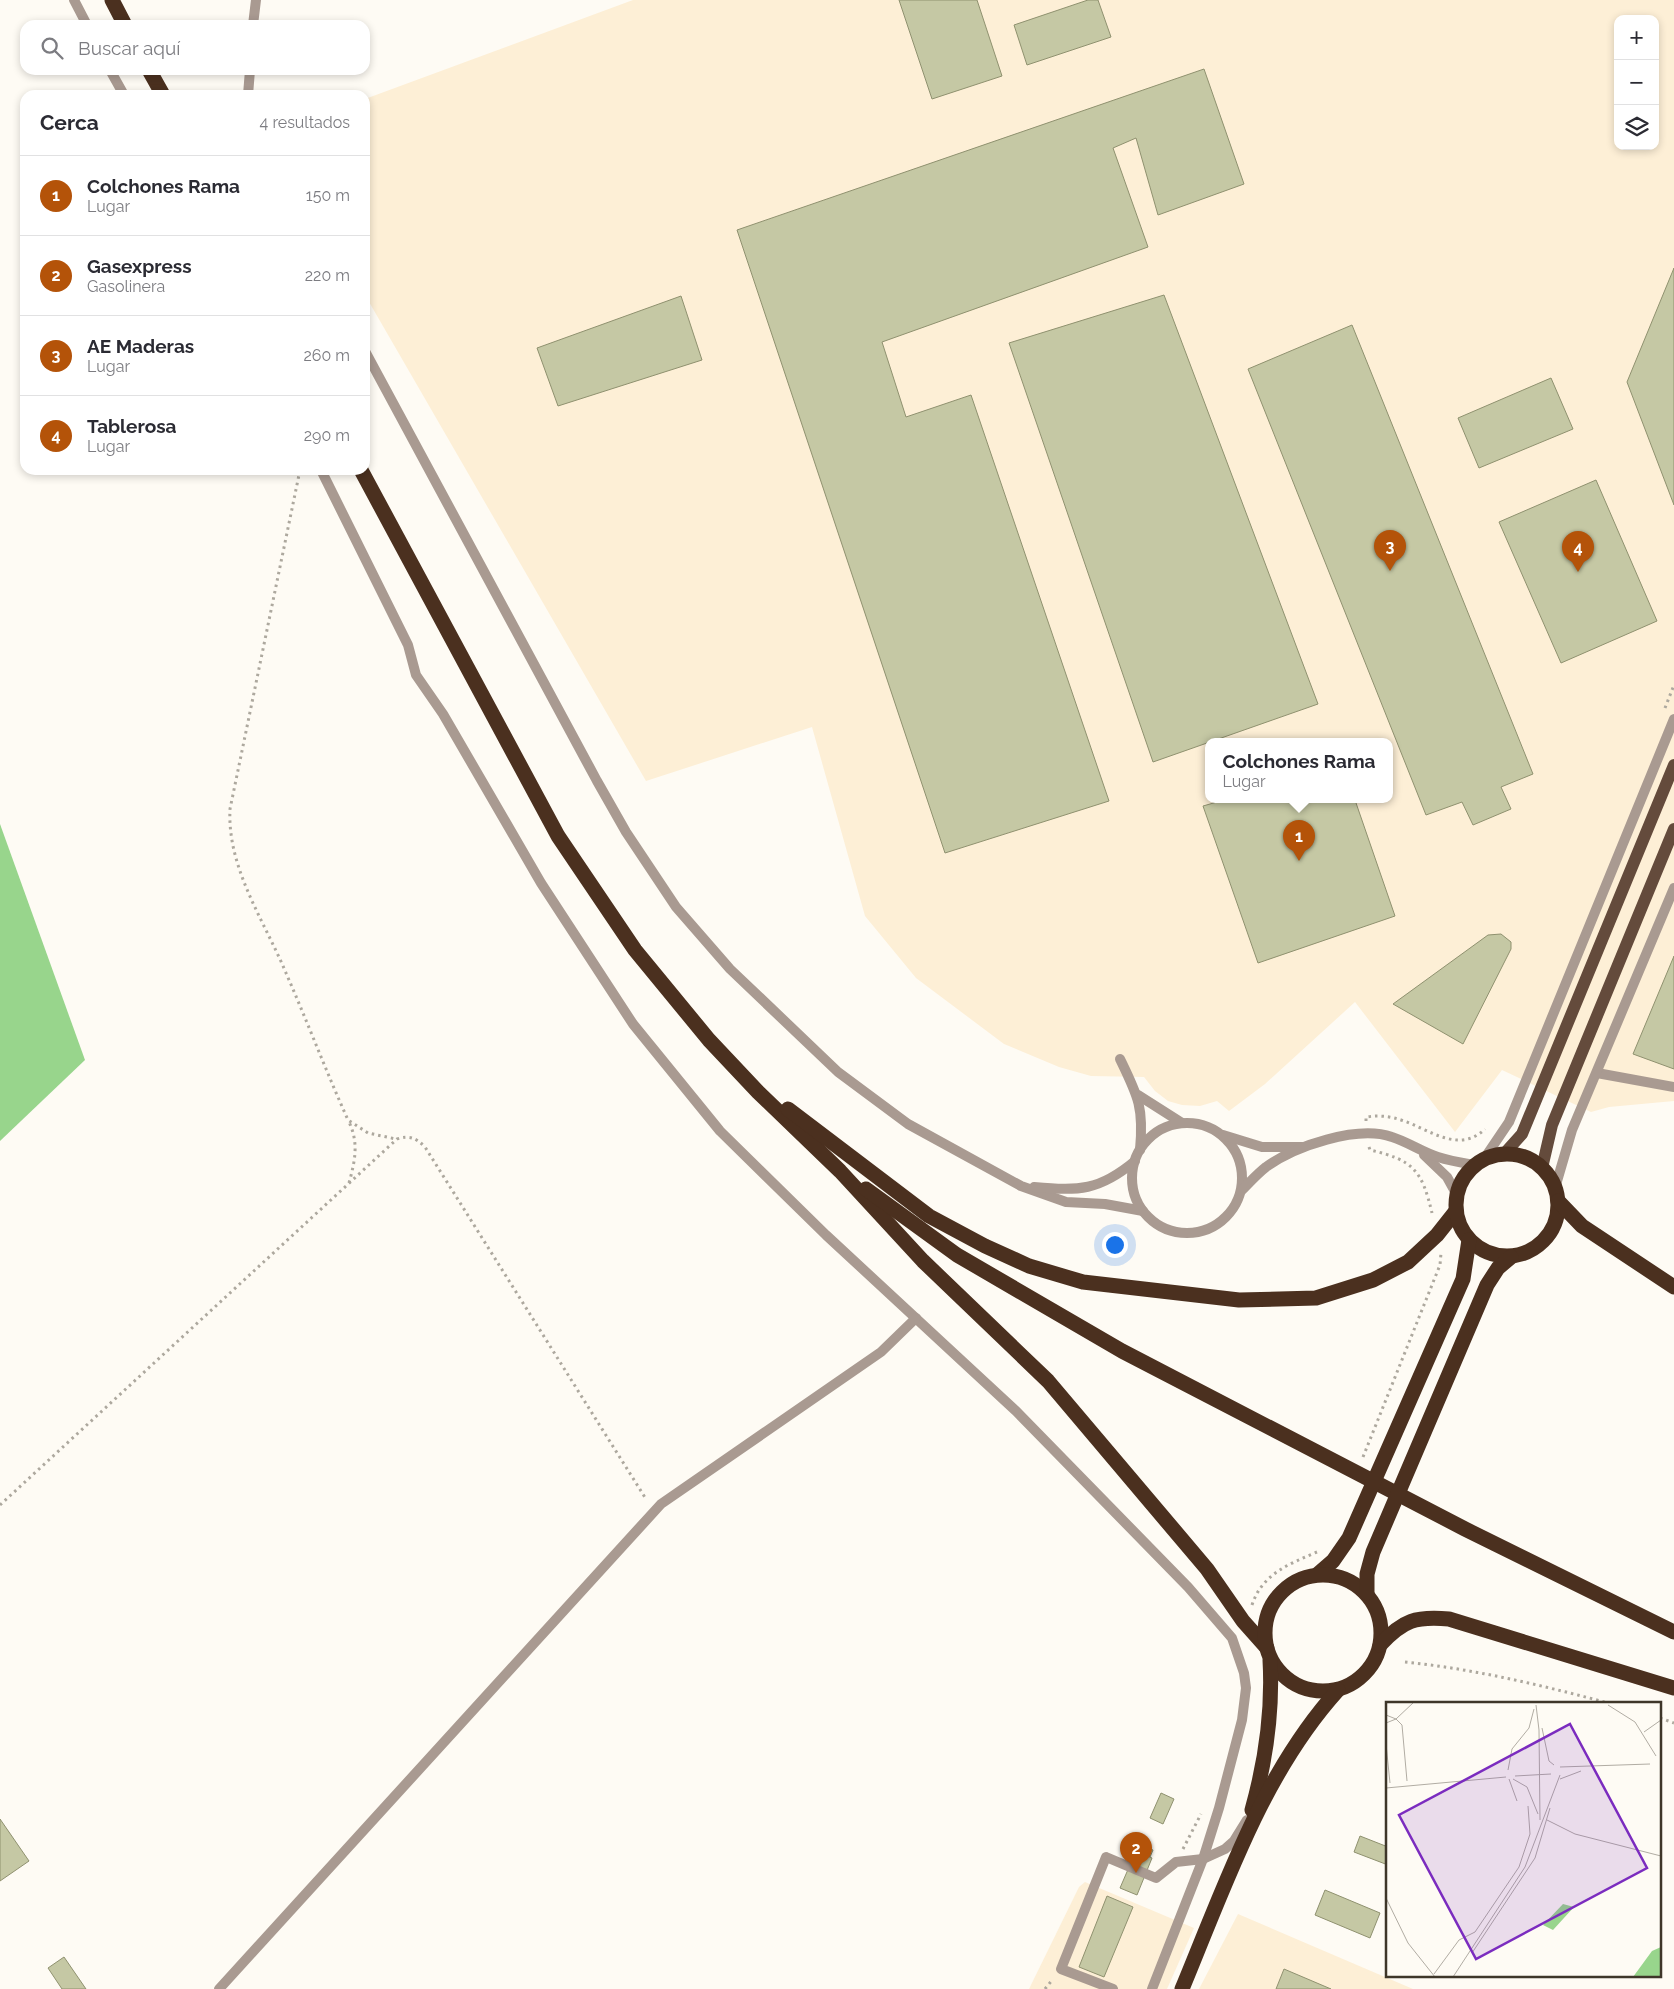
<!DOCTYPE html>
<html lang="es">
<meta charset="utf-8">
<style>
:root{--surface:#fff;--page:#f2f2f3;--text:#2b2b33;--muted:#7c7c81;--line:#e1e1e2;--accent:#b45309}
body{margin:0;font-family:Raleway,sans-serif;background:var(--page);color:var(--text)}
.controls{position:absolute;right:15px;top:15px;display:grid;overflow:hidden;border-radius:10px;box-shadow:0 2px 8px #0003}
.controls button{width:45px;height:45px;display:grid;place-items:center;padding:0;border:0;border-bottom:1px solid var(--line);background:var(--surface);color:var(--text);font:25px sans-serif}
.you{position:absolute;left:1114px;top:1244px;width:18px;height:18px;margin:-12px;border:4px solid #fff;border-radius:50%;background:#1a73e8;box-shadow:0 0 0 8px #1a73e833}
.badge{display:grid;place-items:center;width:32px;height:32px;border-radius:50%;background:var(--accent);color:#fff;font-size:16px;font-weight:700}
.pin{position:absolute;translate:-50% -41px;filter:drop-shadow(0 1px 2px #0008)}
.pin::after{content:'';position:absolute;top:26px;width:18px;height:15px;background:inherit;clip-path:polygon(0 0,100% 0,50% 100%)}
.popup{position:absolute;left:1205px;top:738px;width:188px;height:65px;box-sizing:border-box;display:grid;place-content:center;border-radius:10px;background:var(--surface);filter:drop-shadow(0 1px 4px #0005);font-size:16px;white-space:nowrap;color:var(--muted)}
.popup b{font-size:19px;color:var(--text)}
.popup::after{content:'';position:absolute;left:50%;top:100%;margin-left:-10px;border:10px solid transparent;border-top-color:var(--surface)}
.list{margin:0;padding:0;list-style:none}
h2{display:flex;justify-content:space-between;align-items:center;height:65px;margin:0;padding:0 20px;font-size:21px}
h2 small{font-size:16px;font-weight:400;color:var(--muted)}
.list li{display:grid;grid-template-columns:32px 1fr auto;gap:15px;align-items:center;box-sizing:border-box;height:80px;padding:0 20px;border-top:1px solid var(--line)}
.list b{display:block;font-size:19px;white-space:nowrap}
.list p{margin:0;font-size:16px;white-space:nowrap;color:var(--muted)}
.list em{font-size:16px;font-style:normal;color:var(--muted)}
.icon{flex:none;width:28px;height:28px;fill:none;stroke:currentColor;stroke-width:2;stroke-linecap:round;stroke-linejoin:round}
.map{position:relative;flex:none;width:1674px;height:1989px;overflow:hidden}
.search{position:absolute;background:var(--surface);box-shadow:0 2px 8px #0003;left:20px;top:20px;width:350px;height:55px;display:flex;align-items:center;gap:12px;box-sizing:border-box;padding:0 18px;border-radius:15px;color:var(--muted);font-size:19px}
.panel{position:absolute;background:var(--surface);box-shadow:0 2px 8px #0003;left:20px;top:90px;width:350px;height:385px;border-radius:15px}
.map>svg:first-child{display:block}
.built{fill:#fdefd6;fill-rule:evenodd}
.water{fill:#98d58c}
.building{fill:#c5c8a4;stroke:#8f916f}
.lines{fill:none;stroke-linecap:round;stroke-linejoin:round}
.path{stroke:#ada89e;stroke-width:3;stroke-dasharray:2.5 4;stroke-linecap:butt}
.lane{stroke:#a99a91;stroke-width:10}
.street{stroke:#a99a91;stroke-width:10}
.primary{stroke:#644b3c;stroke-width:12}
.highway{stroke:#4b301f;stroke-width:15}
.inset-road{fill:none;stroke:#b1aca3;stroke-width:1}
.view{fill:#7b2cbf;fill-opacity:0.15;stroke:#7b2cbf;stroke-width:2.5}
.inset-edge{fill:none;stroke:#3e3629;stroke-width:2.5}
</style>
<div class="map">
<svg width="1674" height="1989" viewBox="0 0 1674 1989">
<rect width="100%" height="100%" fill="#fefbf4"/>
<g class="built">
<path d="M 633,0 L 1674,0 L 1674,1101 L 1609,1107 L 1591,1112 L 1502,1070 L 1455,1132 L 1355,1002 L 1265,1084 L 1229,1111 L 1217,1101 L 1200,1106 L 1182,1105 L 1168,1101 L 1155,1091 L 1144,1077 L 1091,1076 L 1059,1067 L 1004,1044 L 916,978 L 865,916 L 812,727 L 646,781 L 365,295 L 365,99 ZM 1618,19 L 1655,19 L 1655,146 L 1618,146 ZM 1209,742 L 1389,742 L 1389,800 L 1209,800 Z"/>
<polygon points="1085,1882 1194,1928 1167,1989 1029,1989 1079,1887"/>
<polygon points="1238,1914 1413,1989 1199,1989"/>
</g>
<polygon class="water" points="0,824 85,1060 0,1141"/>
<g class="building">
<polygon points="899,0 977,0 1002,76 932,99"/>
<polygon points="1088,0 1098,0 1111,37 1027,65 1014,25"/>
<polygon points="1204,69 1244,184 1158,215 1136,138 1113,148 1148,247 882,342 906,417 971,395 1109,801 945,853 737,230"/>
<polygon points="1674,268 1674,505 1627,382"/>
<polygon points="1164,295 1318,704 1153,762 1009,343"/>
<polygon points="681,296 702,360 558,406 537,348"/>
<polygon points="1352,325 1533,774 1501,787 1511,809 1473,825 1462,802 1426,815 1248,369"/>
<polygon points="1551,378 1573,429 1479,468 1458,418"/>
<polygon points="1596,480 1657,621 1561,663 1499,522"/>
<polygon points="1224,800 1355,800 1395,916 1258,963 1203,806"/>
<polygon points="1501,934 1511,942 1511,949 1463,1044 1393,1004 1488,935"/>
<polygon points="1674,956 1674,1069 1633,1054"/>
<polygon points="1161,1793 1174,1799 1163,1824 1150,1818"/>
<polygon points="0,1819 29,1861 0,1881"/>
<polygon points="1360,1836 1388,1847 1388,1865 1354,1852"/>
<polygon points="1136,1843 1153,1850 1150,1857 1133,1850"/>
<polygon points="1136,1851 1152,1858 1137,1895 1120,1888"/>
<polygon points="1325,1890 1380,1913 1370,1938 1315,1915"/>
<polygon points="1107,1896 1133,1907 1104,1977 1079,1967"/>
<polygon points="64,1957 86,1989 62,1989 48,1968"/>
<polygon points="1284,1969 1331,1989 1276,1989"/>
</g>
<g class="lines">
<g class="path">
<path d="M 300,470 L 230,809 C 227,868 264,920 286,973 C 307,1021 326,1071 348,1120 L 368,1133 L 396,1139"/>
<polyline points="1665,708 1674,685"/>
<path d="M 1366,1121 L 1366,1117 C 1379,1115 1390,1116 1404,1121 C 1430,1130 1459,1154 1485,1129"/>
<path d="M 1369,1147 L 1370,1150 C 1414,1160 1422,1171 1432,1213"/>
<path d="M 349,1183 C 355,1161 359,1143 349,1122"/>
<polyline points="1363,1457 1440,1265 1441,1253"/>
<path d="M 0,1505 L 397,1139 C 410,1135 416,1138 425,1147 L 646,1499"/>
<path d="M 1252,1605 C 1262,1574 1289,1564 1317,1552"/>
<path d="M 1405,1662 C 1474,1669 1541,1685 1608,1703"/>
<polyline points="1660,1718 1674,1723"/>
<polyline points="1183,1849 1201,1814"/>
<polyline points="1045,1989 1053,1979"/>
</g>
<g class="lane">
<path d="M 1120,1059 C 1138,1096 1144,1107 1140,1150"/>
<polyline points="1597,1073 1674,1087"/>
<polyline points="1138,1095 1182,1123"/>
<polyline points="1484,1159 1509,1122 1674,719"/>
<polyline points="1555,1188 1572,1130 1674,888"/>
<polyline points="1113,1989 1061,1969 1106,1857 1156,1878 1176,1862 1203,1859 1225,1849 1234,1841 1247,1820"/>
<polyline points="1152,1989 1203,1859"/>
</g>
<g class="street">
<polyline points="74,0 87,25"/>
<polyline points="253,25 256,0"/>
<polyline points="110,70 124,95"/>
<polyline points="248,95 250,70"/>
<polyline points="365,351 597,781 626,832 676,907 730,969 838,1072 908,1124 1021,1186 1066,1202 1105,1204 1143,1211"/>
<polyline points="321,470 408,645 416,675 443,714 541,883 633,1024 720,1131 826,1235 1016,1411 1188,1587 1232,1638 1244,1673 1246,1688 1242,1720 1219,1808 1203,1859"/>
<circle cx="1187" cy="1178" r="55"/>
<polyline points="1223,1135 1262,1147 1302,1147"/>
<polyline points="1424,1155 1447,1177 1457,1195"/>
<path d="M 1034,1187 C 1079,1191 1099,1191 1135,1161"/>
<path d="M 1241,1191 C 1249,1183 1257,1174 1266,1167 C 1295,1146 1357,1125 1392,1137 C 1408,1142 1422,1152 1438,1157 C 1450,1161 1463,1163 1475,1165"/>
<polyline points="219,1989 661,1504 881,1352 916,1318"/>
</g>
<g class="primary">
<polyline points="1504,1154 1522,1134 1674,765"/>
<polyline points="1542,1168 1552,1125 1674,829"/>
</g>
<g class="highway">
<polyline points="112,0 125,25"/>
<polyline points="149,70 163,95"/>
<polyline points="361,470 558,836 635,950 709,1040 758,1092 840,1171 923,1261 1048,1381 1207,1569 1243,1621 1267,1648"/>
<polyline points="788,1109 929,1216 985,1246 1029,1266 1083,1282 1239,1300 1316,1298 1373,1280 1408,1262 1437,1235 1456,1211"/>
<circle cx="1507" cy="1205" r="51"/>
<polyline points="866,1189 957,1255 1122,1351 1465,1529 1674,1632"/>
<polyline points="1558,1201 1582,1226 1674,1287"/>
<polyline points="1318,1574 1333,1561 1349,1538 1463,1279 1469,1240"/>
<circle cx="1323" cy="1633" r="58"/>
<polyline points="1367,1593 1367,1574 1373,1552 1487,1285 1498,1268 1511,1257"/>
<path d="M 1380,1645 C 1403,1620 1416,1616 1449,1619 L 1674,1688"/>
<path d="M 1252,1810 C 1266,1760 1273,1712 1270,1660"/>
<path d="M 1182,1989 C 1225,1886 1262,1774 1338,1690"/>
</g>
</g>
<g transform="translate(1386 1702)">
<rect width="275" height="275" fill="#fefbf4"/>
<path d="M 177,202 L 188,205 L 167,228 L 157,223 ZM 275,245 L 275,275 L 247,275 L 266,249 Z" fill="#98d58c"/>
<path class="inset-road" d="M 150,3 L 153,28 L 154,118M 222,3 L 249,20 L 270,54M 0,13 L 10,17 L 28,0M 0,21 L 10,17 L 16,23 L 21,79M 156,26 L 163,59 L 168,63M 258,30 L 275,18M 0,42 L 4,81M 174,65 L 264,62M 122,68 L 126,47 L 143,26 L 148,7M 129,74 L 165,72M 123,77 L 131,99M 127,77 L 141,85 L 152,112M 174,77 L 195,69M 0,86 L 120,75M 161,118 L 189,132 L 275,154M 0,196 L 22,241 L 49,275M 86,251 L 149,156 L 164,106M 48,272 L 73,238 L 89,230 L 133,165 L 144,132 L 142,104M 67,275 L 139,165 L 174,73"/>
<path class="view" d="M 184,22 L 261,166 L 90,257 L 13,113 Z"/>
<rect width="275" height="275" class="inset-edge"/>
</g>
</svg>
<div class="controls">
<button>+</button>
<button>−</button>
<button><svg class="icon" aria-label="layers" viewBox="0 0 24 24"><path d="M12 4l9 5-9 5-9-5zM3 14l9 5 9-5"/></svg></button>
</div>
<div class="you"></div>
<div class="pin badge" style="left:1299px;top:861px">1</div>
<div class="popup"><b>Colchones Rama</b>Lugar</div>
<div class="pin badge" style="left:1136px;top:1873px">2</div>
<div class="pin badge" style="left:1390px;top:571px">3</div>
<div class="pin badge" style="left:1578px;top:572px">4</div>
<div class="search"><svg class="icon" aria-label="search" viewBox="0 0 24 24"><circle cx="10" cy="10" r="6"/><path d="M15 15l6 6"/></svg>Buscar aquí</div>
<section class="panel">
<h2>Cerca<small>4 resultados</small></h2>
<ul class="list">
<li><span class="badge">1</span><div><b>Colchones Rama</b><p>Lugar</p></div><em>150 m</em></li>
<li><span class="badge">2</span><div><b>Gasexpress</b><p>Gasolinera</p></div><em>220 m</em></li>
<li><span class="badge">3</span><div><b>AE Maderas</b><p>Lugar</p></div><em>260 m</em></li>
<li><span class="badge">4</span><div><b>Tablerosa</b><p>Lugar</p></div><em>290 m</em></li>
</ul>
</section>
</div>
